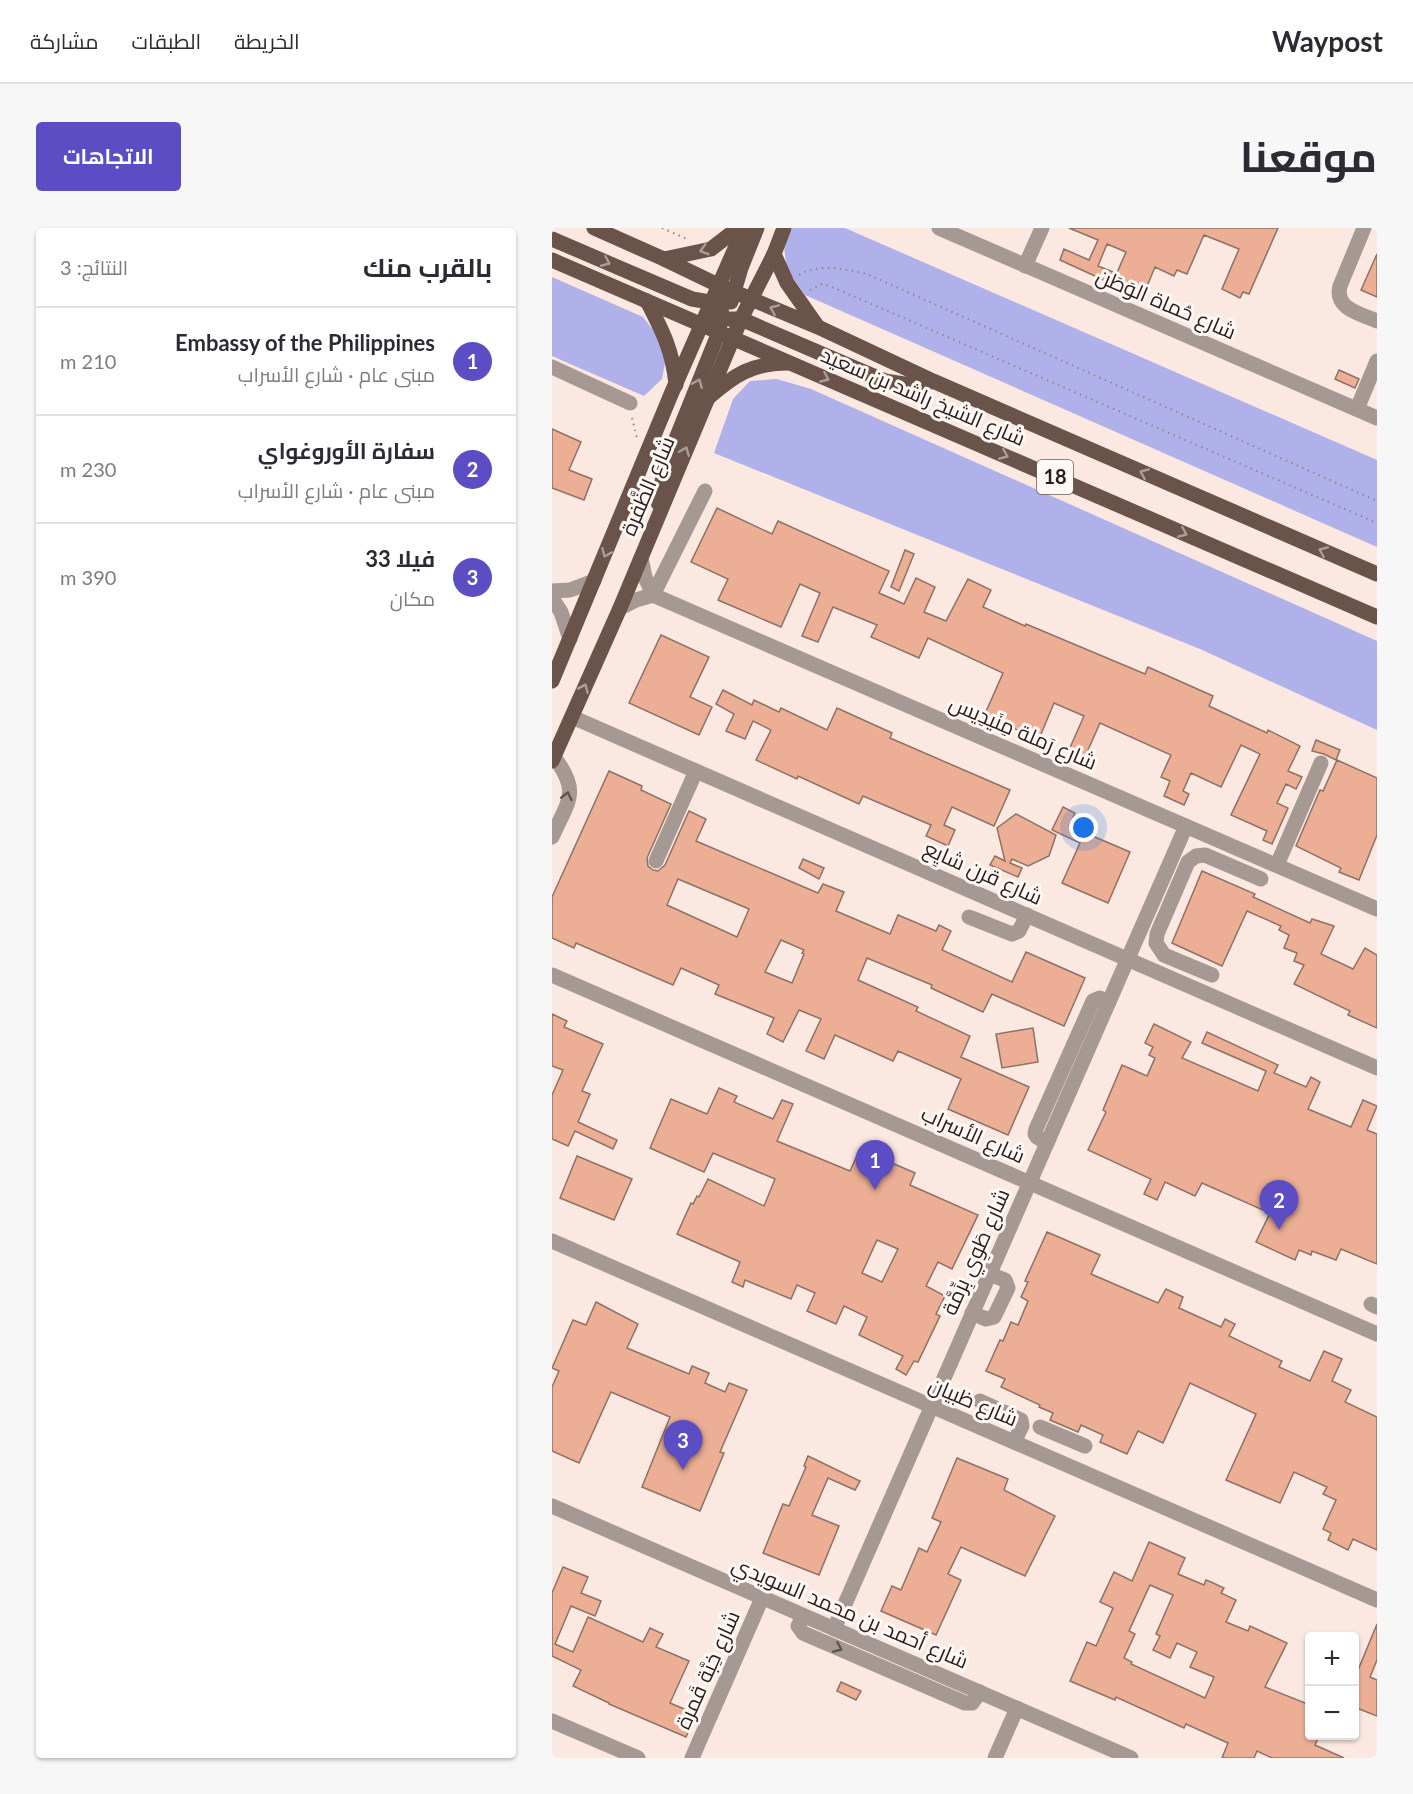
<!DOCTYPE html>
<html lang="ar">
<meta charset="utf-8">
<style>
:root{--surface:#fff;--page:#f7f7f7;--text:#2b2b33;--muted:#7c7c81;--line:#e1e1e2;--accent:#5c4dc5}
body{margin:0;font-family:Lato,Cairo,sans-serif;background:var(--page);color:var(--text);direction:rtl}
.controls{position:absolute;right:18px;bottom:18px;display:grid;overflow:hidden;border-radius:6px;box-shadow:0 2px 4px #0004}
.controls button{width:54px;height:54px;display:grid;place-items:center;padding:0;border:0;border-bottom:2px solid var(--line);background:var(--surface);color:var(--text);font:30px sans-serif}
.you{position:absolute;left:532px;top:600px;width:21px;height:21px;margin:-15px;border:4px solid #fff;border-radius:50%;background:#1a73e8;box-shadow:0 0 0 9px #1a73e833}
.badge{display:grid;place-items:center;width:39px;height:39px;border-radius:50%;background:var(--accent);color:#fff;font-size:20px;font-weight:700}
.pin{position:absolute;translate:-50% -50px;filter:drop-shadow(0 2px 3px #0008)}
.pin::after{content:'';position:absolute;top:32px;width:21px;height:18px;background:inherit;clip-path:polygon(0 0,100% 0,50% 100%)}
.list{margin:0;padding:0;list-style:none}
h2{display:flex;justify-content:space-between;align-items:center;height:78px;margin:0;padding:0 24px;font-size:26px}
h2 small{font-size:20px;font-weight:400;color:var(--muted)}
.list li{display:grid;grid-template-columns:39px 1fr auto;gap:18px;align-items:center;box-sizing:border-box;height:108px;padding:0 24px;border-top:2px solid var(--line)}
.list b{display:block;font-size:22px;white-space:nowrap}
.list p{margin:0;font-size:20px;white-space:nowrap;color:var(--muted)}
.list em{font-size:20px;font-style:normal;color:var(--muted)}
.map{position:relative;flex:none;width:825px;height:1530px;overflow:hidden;direction:ltr;border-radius:6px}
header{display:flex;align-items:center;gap:36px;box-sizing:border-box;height:84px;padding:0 30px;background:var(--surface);border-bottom:2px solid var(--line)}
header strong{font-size:28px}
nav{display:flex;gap:33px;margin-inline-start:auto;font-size:21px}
.intro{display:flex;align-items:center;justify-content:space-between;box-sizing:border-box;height:144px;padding:0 36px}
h1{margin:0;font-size:42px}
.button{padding:15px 27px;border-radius:6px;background:var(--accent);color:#fff;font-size:21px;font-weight:700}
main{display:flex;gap:36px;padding:0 36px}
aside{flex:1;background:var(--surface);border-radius:6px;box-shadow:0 2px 4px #0004}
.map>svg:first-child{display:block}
.forest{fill:#b0b1ea}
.building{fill:#ecaf95;stroke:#8e7165;stroke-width:1.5;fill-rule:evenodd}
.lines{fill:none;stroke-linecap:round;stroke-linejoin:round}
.path{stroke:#95867f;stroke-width:2;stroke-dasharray:1.5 4.5;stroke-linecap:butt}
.minor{stroke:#a69892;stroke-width:15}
.major{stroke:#6a5349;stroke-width:15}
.oneway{stroke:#ad9d96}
.oneway2{stroke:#61544f}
.labels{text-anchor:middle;stroke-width:6;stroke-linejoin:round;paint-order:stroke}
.shield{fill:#fff8f5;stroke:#685f5a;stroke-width:1.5}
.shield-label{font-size:20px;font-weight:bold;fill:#281d18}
.street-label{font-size:21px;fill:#281d18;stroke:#fff8f5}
</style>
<header>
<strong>Waypost</strong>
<nav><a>الخريطة</a><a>الطبقات</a><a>مشاركة</a></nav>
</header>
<div class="intro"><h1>موقعنا</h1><a class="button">الاتجاهات</a></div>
<main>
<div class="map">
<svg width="825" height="1530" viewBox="0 0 825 1530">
<rect width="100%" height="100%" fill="#fbe8e0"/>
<g class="forest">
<polygon points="240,0 293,0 825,232 825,319 253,67 235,42 232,18"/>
<polygon points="0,49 91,89 112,116 114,130 110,151 92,168 0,128"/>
<polygon points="225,151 259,161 825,413 825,502 648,421 162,225 181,171 198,153"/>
</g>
<g class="building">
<polygon points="517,0 726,0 697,66 691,64 688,70 670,61 687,21 652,7 635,46 625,42 622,48 603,39 591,68 561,54 574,24 555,16 546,38 561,44 556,54 508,32 512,21 537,32 546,12"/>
<polygon points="825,26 825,69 809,62"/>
<polygon points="787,142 807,151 803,160 783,151"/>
<polygon points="0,201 29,214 17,242 40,251 32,272 0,260"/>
<polygon points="165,280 220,306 226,293 337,343 327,365 352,376 364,350 383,359 372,384 394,393 416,351 439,362 431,379 473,398 474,396 593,446 596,439 661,468 657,478 715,505 716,502 748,518 736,543 750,549 744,561 734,556 725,575 736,580 720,616 711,612 715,603 679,587 708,526 689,517 669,559 639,545 631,563 637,566 632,577 612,568 618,553 609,549 619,527 548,495 532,531 516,524 532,488 502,475 487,511 432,488 451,445 376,410 367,430 319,409 325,397 281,379 266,414 250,408 268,365 248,356 229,399 166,372 176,351 139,334"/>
<polygon points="353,322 362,326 347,363 339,359"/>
<polygon points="109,407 157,429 138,469 160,479 147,507 77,475"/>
<polygon points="171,462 200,477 202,472 227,484 229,480 275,502 285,480 340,505 338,510 458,562 442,598 400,579 392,597 403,602 396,618 374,608 379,597 311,568 307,576 246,548 245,551 204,532 219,502 201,493 193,511 174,503 182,486 164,476"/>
<polygon points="764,512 788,522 784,532 772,526 760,523"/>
<polygon points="785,532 825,550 825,607 807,652 787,644 789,640 744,618 768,562 771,563"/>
<path d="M 57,543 L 90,558 L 89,562 L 119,576 L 95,630 L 96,638 L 101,642 L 106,643 L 113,637 L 137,583 L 154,591 L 144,613 L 266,665 L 271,656 L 292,664 L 284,683 L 338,706 L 346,687 L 384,703 L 387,697 L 399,703 L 390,722 L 460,754 L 474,724 L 533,750 L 512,798 L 440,766 L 431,784 L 379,760 L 380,757 L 315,730 L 306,752 L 366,779 L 364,783 L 418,808 L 409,829 L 477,859 L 456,907 L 396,881 L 409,851 L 346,823 L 341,833 L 283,807 L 272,831 L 254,823 L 269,791 L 247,782 L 231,814 L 215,806 L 222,790 L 163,766 L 167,757 L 129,740 L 121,757 L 24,715 L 22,720 L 0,710 L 0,669 ZM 126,651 L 197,681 L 185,709 L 115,677 ZM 229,712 L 252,722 L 250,725 L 252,726 L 240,755 L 213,744 Z"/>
<polygon points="511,579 523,585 517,598 578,624 556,675 510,655 528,615 500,602"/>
<polygon points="464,586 504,607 497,628 476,638 460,631 458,635 470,640 466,649 438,637 443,628 453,633 445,600"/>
<polygon points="251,631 272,640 267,651 247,640"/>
<polygon points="650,643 703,666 701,669 758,695 760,691 782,698 769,726 801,741 813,720 825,727 825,800 796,787 798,783 742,756 752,737 742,733 745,725 732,720 737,707 727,702 729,698 695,683 670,738 620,715"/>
<polygon points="0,786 15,793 12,799 51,816 30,863 38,866 26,894 65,912 61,921 23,903 16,918 0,911 0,867 11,842 0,838"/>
<polygon points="602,796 639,814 630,830 706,863 714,843 650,815 655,804 726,837 722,845 754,859 759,849 768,854 756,881 799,899 811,872 825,878 815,902 825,906 825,1036 789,1021 784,1032 760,1023 759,1027 747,1022 743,1032 704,1014 718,985 650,955 643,968 613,954 605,972 592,966 599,951 536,922 554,884 551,882 570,837 595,848 603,830 597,827 601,819 593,815"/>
<polygon points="481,800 486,834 450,840 444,806"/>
<path d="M 167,860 L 185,868 L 182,874 L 221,891 L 230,872 L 241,876 L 225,913 L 298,943 L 308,921 L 363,945 L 358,957 L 426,987 L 400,1041 L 386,1034 L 374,1058 L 393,1068 L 384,1086 L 388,1088 L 366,1134 L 362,1133 L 354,1147 L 344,1141 L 351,1128 L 307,1107 L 315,1089 L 292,1078 L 284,1096 L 255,1083 L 263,1065 L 245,1057 L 239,1071 L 193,1052 L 191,1059 L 180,1054 L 188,1034 L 125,1006 L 139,975 L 141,976 L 145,968 L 147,969 L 156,951 L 212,978 L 223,951 L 161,925 L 152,944 L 98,920 L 119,871 L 155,886 ZM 325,1012 L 346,1021 L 330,1054 L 310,1045 Z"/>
<polygon points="25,928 80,951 62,992 8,970"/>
<polygon points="495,1004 548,1027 539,1046 606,1075 614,1061 631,1069 627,1080 669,1099 673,1091 683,1096 677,1108 730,1133 727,1139 758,1153 772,1123 790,1131 780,1153 799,1162 793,1174 825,1189 825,1322 801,1311 796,1322 776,1312 779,1305 771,1301 784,1272 771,1266 775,1259 742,1244 728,1275 674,1252 704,1186 638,1155 611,1215 586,1203 575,1226 548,1214 551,1207 529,1197 526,1204 498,1192 501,1185 487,1179 488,1177 449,1159 453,1151 434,1143 448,1112 451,1113 459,1094 466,1097 476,1073 469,1069 476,1054 473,1053"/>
<polygon points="44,1074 86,1096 75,1120 137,1146 140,1138 157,1145 153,1155 173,1164 177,1155 195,1162 168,1224 172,1225 148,1283 90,1259 118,1189 59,1164 27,1235 0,1223 0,1159 7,1143 0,1140 21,1092 34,1097"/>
<polygon points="256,1228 308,1253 303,1262 276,1250 260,1287 287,1298 267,1347 211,1325 231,1276 237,1278 254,1239 252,1238"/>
<polygon points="405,1230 456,1251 452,1262 503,1288 473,1348 409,1319 396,1346 409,1352 384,1407 329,1383 340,1358 349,1362 367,1320 375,1324 389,1294 380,1290"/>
<path d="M 597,1314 L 633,1330 L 626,1346 L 652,1357 L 654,1352 L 659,1354 L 672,1360 L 669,1365 L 684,1372 L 674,1394 L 696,1403 L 698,1398 L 735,1415 L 713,1459 L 758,1477 L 758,1508 L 767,1508 L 763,1517 L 792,1530 L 720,1530 L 705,1523 L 702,1530 L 670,1530 L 676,1515 L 634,1496 L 632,1500 L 564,1469 L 563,1472 L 518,1453 L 535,1414 L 544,1418 L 561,1380 L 548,1374 L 562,1344 L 580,1353 ZM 598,1357 L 621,1367 L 604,1406 L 608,1408 L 601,1422 L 618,1430 L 625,1415 L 645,1424 L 638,1439 L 662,1449 L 653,1470 L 579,1436 L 580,1434 L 572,1430 L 583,1406 L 577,1403 Z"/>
<polygon points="11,1339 36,1349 29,1365 49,1373 43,1388 19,1378 3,1416 21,1424 36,1389 91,1414 98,1400 111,1406 104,1419 137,1433 118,1475 144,1486 134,1509 57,1476 57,1475 21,1458 29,1442 0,1428 0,1365"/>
<polygon points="825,1396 825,1432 818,1449 825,1452 825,1488 802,1479 802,1452"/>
<polygon points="289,1454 309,1463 304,1472 285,1463"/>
</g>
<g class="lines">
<g class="path">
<polyline points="110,0 135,11"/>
<path d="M 247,47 C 267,35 293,41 315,46 L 825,273"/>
<polyline points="258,62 270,56 280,59 825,295"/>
<polyline points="80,190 85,210"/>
</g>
<g class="minor">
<polyline points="387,0 825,190"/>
<path d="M 812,0 L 788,58 C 782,81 809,86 825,93"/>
<polyline points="473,38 490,0"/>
<polyline points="0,139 78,175"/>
<polyline points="805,181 825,133"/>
<polyline points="89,330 93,349 101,367"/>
<polyline points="0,363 18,362 42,353"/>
<polyline points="101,367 153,263"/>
<polyline points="0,370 9,384 18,411"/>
<polyline points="68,380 84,372 101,367 825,681"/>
<polyline points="20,489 825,840"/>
<path d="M 0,609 C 16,573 29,564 2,529"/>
<polyline points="104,633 144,543"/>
<polyline points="725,637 769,535"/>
<polyline points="417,689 460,706 467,703 475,687"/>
<polyline points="0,747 825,1106"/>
<polyline points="660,747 612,727 604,715 605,706 636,634 644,628 653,627 709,651"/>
<polyline points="495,915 485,909 483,906 484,901 541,773 548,770 557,774"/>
<polyline points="0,1013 825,1372"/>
<polyline points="819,1076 825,1079"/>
<polyline points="420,1085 434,1091 442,1089 456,1060 453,1052 437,1046"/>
<polyline points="428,1173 469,1192 470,1198 462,1214"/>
<polyline points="488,1199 533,1218"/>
<polyline points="0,1278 579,1530"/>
<polyline points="251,1388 246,1398 251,1405 413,1475 420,1475 428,1464"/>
<polyline points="282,1401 634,598"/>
<polyline points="0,1493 86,1530"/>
<polyline points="140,1530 210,1370"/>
<polyline points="443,1530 465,1480"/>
</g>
<g class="major">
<polyline points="42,0 112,31 168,58 266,99 381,153 825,346"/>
<polyline points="0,11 140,71 170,76"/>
<polyline points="222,26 235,55 266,99"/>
<polyline points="112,31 159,21 186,0"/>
<polyline points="0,32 825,389"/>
<path d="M 95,73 C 110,102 121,123 124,157"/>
<polyline points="179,74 189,40 205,0"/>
<polyline points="150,97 170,91 189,91 333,153 352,156 379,154"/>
<path d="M 156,170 C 182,147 200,135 236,135"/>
<polyline points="106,275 113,238 167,104 170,76 168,58"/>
<polyline points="0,453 120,164 192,0"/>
<polyline points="0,533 68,380 189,91 222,26 232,0"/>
</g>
</g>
<defs><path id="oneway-chevron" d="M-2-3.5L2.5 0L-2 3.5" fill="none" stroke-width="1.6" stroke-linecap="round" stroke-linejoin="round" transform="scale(1.5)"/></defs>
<g class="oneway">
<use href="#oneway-chevron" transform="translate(152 22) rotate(164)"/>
<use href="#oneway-chevron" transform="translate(54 34) rotate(23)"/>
<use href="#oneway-chevron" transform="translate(222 81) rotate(-157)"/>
<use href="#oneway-chevron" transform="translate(273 150) rotate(23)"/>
<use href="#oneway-chevron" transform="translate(146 155) rotate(-68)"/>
<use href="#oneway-chevron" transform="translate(133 223) rotate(-68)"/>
<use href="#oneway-chevron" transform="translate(452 227) rotate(23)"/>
<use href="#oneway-chevron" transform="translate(592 245) rotate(-157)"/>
<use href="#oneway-chevron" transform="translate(631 305) rotate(23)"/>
<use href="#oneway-chevron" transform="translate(771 323) rotate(-157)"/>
<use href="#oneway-chevron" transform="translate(54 325) rotate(113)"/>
<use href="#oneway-chevron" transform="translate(32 460) rotate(-66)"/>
</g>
<g class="oneway2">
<use href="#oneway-chevron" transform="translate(15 568) rotate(-77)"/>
<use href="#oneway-chevron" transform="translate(286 1420) rotate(23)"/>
</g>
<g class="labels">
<rect class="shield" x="485" y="232" width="36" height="34" rx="4.5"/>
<g class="shield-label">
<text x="503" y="256">18</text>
</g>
<g class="street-label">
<text transform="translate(614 76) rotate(23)" y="7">شارع حُماة الوَطَن</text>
<text transform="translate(371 169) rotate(23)" y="7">شارع الشيخ راشد بن سعيد</text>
<text transform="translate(96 258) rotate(-67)" y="7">شارع الظَّفرة</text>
<text transform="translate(471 505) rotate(23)" y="7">شارع رَملة مِنَيدِيس</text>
<text transform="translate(431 645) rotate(24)" y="7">شارع قرن شايِع</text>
<text transform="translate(421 907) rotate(24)" y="7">شارع الأسراب</text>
<text transform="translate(424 1024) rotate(-66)" y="7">شارع طَوِي بِرِّمَّة</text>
<text transform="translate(421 1174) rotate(23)" y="7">شارع ظبيان</text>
<text transform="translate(298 1385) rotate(23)" y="7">شارع أحمد بن محمد السويدي</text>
<text transform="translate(156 1442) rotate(-66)" y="7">شارع خِبَّة قَمرة</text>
</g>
</g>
</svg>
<div class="controls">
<button>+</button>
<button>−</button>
</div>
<div class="you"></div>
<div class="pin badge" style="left:323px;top:962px">1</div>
<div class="pin badge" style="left:727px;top:1002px">2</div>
<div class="pin badge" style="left:131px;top:1242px">3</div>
</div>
<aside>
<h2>بالقرب منك<small>النتائج: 3</small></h2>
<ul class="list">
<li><span class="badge">1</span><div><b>Embassy of the Philippines</b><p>مبنى عام · شارع الأسراب</p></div><em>210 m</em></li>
<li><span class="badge">2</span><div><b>سفارة الأوروغواي</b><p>مبنى عام · شارع الأسراب</p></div><em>230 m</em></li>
<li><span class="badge">3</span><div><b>فيلا 33</b><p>مكان</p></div><em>390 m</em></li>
</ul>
</aside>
</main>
